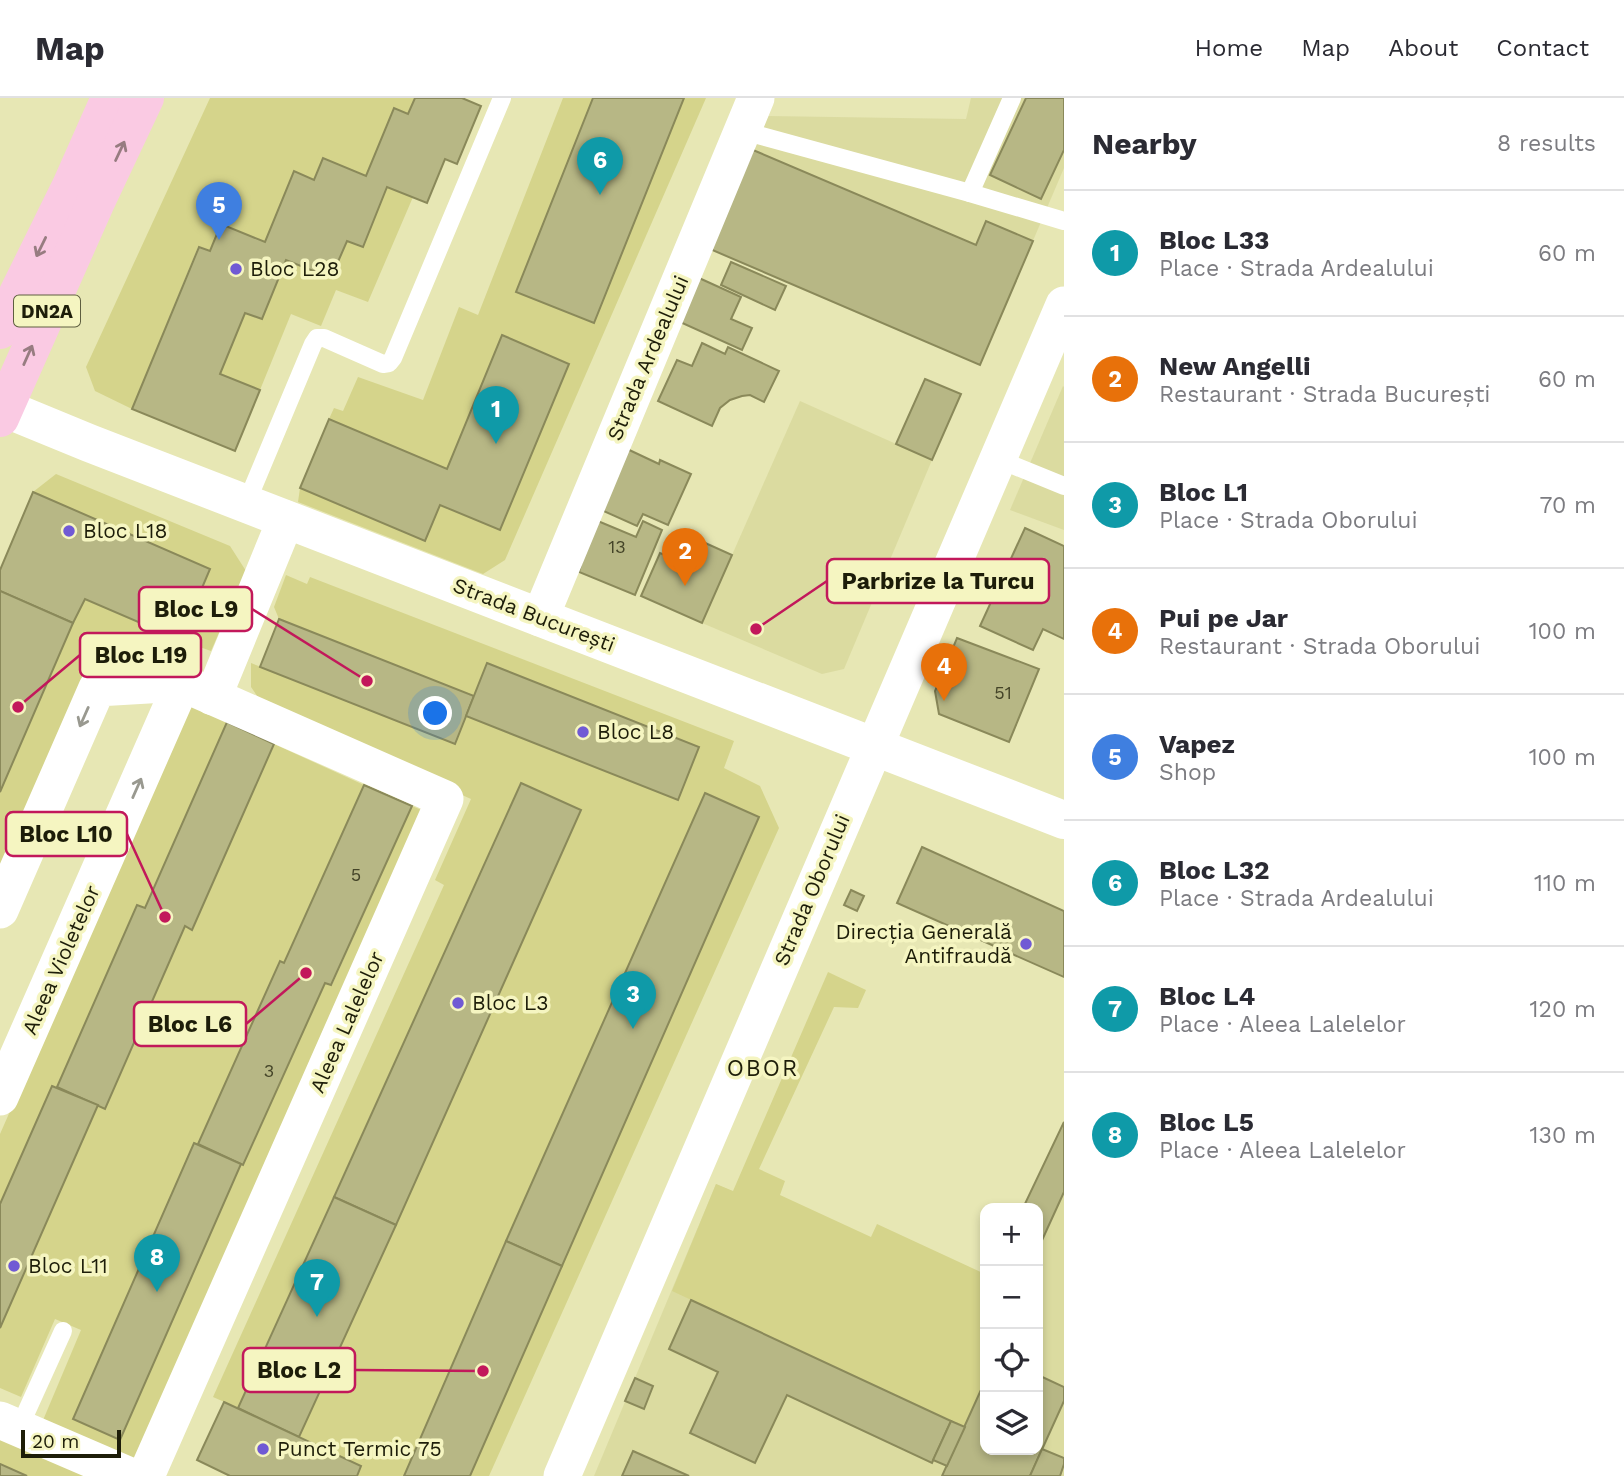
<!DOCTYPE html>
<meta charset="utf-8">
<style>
:root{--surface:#fff;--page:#f7f7f7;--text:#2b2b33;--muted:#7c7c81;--line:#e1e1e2;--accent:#0b8043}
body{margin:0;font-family:"Work Sans",sans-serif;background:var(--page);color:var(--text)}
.controls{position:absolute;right:21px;bottom:21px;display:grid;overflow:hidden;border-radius:14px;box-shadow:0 4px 10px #0003}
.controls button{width:63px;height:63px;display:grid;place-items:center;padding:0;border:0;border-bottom:2px solid var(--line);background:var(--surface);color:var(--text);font:35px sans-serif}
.scale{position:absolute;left:21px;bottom:18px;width:100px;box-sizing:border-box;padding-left:7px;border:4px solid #1d1d09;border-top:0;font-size:19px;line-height:24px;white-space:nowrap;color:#1d1d09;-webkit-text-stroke:5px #f5f5c1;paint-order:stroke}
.you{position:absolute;left:436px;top:616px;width:24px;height:24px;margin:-18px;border:5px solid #fff;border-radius:50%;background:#1a73e8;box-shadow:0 0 0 10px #1a73e833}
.badge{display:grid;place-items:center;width:46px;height:46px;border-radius:50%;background:var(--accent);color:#fff;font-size:23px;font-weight:700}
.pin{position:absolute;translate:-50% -58px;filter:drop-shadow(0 2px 4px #0008)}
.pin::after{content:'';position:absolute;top:37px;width:24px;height:21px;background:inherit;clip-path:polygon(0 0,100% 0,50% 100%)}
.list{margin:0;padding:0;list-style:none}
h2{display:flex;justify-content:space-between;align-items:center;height:91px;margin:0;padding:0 28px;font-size:30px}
h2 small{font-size:23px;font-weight:400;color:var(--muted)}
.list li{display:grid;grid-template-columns:46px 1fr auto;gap:21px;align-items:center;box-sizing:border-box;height:126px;padding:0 28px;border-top:2px solid var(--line)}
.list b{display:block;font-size:26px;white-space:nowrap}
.list p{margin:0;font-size:23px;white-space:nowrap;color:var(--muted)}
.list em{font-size:23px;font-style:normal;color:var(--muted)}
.icon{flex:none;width:38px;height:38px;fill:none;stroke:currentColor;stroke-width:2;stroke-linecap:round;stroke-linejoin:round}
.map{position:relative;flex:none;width:1064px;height:1378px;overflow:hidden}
header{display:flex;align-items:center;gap:42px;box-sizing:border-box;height:98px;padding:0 35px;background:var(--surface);border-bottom:2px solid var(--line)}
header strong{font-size:33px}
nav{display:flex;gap:38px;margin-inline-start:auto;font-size:24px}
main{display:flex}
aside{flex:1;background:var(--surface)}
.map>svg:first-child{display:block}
.built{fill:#dbdba0}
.green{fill:#d5d48b}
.building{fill:#b7b785;stroke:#8a895a;stroke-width:2}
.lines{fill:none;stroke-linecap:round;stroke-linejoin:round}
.service{stroke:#fff;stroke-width:18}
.minor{stroke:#fff;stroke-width:37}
.tertiary{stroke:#fff;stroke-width:38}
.primary{stroke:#facae3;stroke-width:38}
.oneway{stroke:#977c81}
.oneway2{stroke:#999990}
.poi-dot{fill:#705ad4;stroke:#f5f5c1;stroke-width:2.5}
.labels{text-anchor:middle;stroke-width:7;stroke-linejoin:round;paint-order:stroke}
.number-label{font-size:18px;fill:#444428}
.shield{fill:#f5f5c1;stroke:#5e5e40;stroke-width:2}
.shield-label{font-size:19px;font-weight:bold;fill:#1d1d09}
.poi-label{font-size:21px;fill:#1d1d09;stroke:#f5f5c1;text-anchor:start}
.street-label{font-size:21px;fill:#1d1d09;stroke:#f5f5c1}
.neighbourhood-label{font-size:23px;letter-spacing:2px;fill:#1d1d09;stroke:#f5f5c1}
.leader{fill:none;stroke:#c2185b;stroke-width:2.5}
.callout-dot{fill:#c2185b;stroke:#f5f5c1;stroke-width:2.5}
.callout{fill:#f5f5c1;stroke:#c2185b;stroke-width:2.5}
.callout-label{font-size:23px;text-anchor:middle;font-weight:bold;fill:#1d1d09}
</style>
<header>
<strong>Map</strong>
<nav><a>Home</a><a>Map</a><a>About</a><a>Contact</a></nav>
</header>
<main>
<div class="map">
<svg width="1064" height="1378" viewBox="0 0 1064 1378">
<rect width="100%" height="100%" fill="#e7e7b4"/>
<g class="built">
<polygon points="971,0 1064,0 1064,70 980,267 710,151 768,18 966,21"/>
<polygon points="1063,288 1064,289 1064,432 1010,412"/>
<polygon points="800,303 932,362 844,571 822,576 702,525"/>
<polygon points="716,1086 985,1205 985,1352 1038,1352 1038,1151 1064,1094 1064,1378 594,1378"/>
</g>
<g class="green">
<polygon points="210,0 415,0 408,16 393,11 366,78 323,60 314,82 294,74 265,144 221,126 210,153 198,149 132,311 95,293 86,269"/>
<polygon points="563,0 593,0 516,194 594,225 684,0 706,0 505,462 483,476 298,404 300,390 425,443 440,407 500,432 568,265 502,237 447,371 329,321 334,310 343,313 358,279 423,302 459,209 478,217"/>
<polygon points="387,89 413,99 368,204 336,192 321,228 291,216 260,292 220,276 245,215 262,221 286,162 331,180 347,143 363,149"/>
<polygon points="56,376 230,448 246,473 211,553 180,542 171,558 85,576 0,775 0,694 73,525 85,501 179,542 210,472 33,394"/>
<polygon points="286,477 307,486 310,479 734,643 724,670 760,688 779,730 489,1378 470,1378 759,719 705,695 404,1378 357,1378 361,1368 299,1339 581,713 520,686 238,1310 213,1299 444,787 435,782 471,701 264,608 251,589 251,565 455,646 466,618 678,702 699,649 488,565 474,598 279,521 274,509"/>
<polygon points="189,607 227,624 145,810 137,807 57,989 52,988 0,1106 0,1036"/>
<polygon points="274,646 364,687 284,865 280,863 198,1046 194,1045 74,1322 121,1341 241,1066 244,1066 325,885 332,887 412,708 431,716 140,1371 41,1327 81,1232 55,1221 21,1299 0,1290 0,1230 98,1007 185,828 192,831"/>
<polygon points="828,874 866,892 858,910 834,909 759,1071 785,1083 780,1097 871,1139 877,1126 985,1176 985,1283 965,1329 672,1193 716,1086 733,1093"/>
<polygon points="0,1333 104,1378 27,1378 0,1366"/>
</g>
<g class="building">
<polygon points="415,0 462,0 481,8 457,66 445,61 427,105 387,89 363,149 347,143 331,180 286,162 262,221 245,215 220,276 260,292 235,353 132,311 199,149 210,153 221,126 265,144 294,73 314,82 323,60 366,78 394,10 408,16"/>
<polygon points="593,0 684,0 594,225 516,194"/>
<polygon points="1026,0 1064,0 1064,52 1041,101 990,77"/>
<polygon points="753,52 976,147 986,123 1033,143 980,267 710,151"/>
<polygon points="731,164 786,188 775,212 721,187"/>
<polygon points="699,180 741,199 731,221 752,230 742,252 680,224"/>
<polygon points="502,237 569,266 500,432 440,407 425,443 300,390 329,321 447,371"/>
<polygon points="702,245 725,256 728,249 779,273 764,304 750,297 742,298 730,302 720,310 712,328 658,303 677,262 692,268"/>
<polygon points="925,281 961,296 932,362 896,346"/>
<polygon points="625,350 659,366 660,362 691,376 668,427 643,416 637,428 597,410"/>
<polygon points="33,394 210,471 180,542 85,501 73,525 0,493 0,472"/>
<polygon points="593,421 636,439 643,423 662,432 635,497 579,474"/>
<polygon points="1025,430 1064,448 1064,541 1043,531 1033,552 980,528"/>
<polygon points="703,444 732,457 702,525 641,498 660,455 692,468"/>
<polygon points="0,493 73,525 0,694"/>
<polygon points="279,521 474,598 455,646 260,569"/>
<polygon points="957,540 1039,571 1009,644 939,616 935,593"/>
<polygon points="487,565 699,649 678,702 466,618"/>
<polygon points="227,624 274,646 192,832 185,828 105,1011 57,989 137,807 145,810"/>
<polygon points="521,685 581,712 396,1127 334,1099"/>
<polygon points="364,687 412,708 331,887 325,885 243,1067 198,1046 280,863 284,865"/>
<polygon points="705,695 759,719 562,1168 506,1143"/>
<polygon points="922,749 1064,813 1064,879 897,805"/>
<polygon points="851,792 864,798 857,813 844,807"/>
<polygon points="52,988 98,1007 0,1230 0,1106"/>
<polygon points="1064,1024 1064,1094 1038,1151 1038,1110 1023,1110"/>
<polygon points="194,1045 241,1066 120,1342 73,1321"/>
<polygon points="334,1099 396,1127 299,1339 238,1310"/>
<polygon points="506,1143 562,1168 470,1378 404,1378"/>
<polygon points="691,1202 951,1323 932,1365 787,1297 755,1365 690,1335 718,1274 669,1251"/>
<polygon points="1038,1277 1064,1289 1064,1303 1030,1378 942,1378 985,1283 985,1352 1038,1352"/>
<polygon points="635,1280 653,1288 644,1311 625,1303"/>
<polygon points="224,1304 361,1368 357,1378 230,1378 197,1362"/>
<polygon points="951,1323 965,1329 947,1368 933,1362"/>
<polygon points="1042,1351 1064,1360 1064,1366 1060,1378 1030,1378"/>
<polygon points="633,1353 689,1378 622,1378"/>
<polygon points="0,1366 27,1378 0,1378"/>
</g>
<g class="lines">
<g class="service">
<polyline points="1012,0 970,95 1064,123"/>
<polyline points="743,33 970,95"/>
<polyline points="998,361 1064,388"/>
<polyline points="246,406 313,246 317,240 324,240 383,266 389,265 393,260 502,0"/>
<polyline points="19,1330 63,1233"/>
</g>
<g class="minor">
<polyline points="540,520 756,0"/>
<polyline points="213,599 286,421"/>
<polyline points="0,812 97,590 182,585 445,701 146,1378"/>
<polyline points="0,999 182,585"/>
<polyline points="0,1322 130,1378"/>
<polyline points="562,1378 1064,207"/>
</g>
<polyline class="tertiary" points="4,310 89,345 1064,722"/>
<g class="primary">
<polyline points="0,232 71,88 110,0"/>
<polyline points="0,320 95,106 145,0"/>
</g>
</g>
<defs><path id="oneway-shaft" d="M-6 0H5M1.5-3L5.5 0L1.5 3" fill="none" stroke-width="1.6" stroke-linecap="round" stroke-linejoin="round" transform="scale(1.75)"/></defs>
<g class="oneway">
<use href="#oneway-shaft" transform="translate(120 53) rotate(-65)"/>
<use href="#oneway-shaft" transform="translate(41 149) rotate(116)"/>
<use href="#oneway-shaft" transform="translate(28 257) rotate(-66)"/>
</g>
<g class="oneway2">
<use href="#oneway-shaft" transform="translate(84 619) rotate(114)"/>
<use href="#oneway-shaft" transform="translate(137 690) rotate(-66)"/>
</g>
<g class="poi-dot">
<circle cx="236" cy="171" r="7"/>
<circle cx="69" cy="433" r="7"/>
<circle cx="583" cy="634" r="7"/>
<circle cx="1026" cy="846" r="7"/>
<circle cx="458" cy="905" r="7"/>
<circle cx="14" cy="1168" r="7"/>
<circle cx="263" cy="1351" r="7"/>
</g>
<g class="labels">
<g class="number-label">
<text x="617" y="455">13</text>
<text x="1003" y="601">51</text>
<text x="356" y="783">5</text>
<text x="269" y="979">3</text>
</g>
<rect class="shield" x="14" y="197.5" width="66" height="31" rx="5"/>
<g class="shield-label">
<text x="47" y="220">DN2A</text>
</g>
<g class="poi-label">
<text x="250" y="178">Bloc L28</text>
<text x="83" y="440">Bloc L18</text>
<text x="597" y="641">Bloc L8</text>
<text x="1012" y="841" text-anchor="end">Direcția Generală<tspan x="1012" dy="24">Antifraudă</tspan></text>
<text x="472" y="912">Bloc L3</text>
<text x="28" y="1175">Bloc L11</text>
<text x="277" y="1358">Punct Termic 75</text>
</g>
<g class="street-label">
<text transform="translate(648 260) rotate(-67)" y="7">Strada Ardealului</text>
<text transform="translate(534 517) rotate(21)" y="7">Strada București</text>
<text transform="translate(812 792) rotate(-67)" y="7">Strada Oborului</text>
<text transform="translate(61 862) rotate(-66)" y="7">Aleea Violetelor</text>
<text transform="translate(347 924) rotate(-66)" y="7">Aleea Lalelelor</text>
</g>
<g class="neighbourhood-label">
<text x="763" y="978">OBOR</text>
</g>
</g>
<path class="leader" d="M756 531L827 483M367 583L252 511M18 609L80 557M165 819L127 736M306 875L246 926M483 1273L355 1272"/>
<g class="callout-dot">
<circle cx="756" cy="531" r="7"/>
<circle cx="367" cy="583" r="7"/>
<circle cx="18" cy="609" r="7"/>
<circle cx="165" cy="819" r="7"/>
<circle cx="306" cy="875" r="7"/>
<circle cx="483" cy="1273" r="7"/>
</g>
<g class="callout">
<rect x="827" y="461" width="222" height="44" rx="7"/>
<rect x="139" y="489" width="113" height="44" rx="7"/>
<rect x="80" y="535" width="121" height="44" rx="7"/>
<rect x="6" y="714" width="121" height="44" rx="7"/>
<rect x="134" y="904" width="112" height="44" rx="7"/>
<rect x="243" y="1250" width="112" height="44" rx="7"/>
</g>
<g class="callout-label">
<text x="938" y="491">Parbrize la Turcu</text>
<text x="196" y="519">Bloc L9</text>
<text x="141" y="565">Bloc L19</text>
<text x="66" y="744">Bloc L10</text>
<text x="190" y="934">Bloc L6</text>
<text x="299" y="1280">Bloc L2</text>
</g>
</svg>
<div class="controls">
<button>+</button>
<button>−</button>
<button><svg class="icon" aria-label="locate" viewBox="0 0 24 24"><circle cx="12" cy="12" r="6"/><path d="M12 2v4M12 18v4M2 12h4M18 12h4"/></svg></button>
<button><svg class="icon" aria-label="layers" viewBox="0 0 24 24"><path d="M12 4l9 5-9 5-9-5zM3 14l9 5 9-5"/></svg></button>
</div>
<div class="scale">20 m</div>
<div class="you"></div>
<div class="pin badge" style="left:496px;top:346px;background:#0f9aa8">1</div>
<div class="pin badge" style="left:685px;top:488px;background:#e8710a">2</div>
<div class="pin badge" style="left:633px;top:931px;background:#0f9aa8">3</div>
<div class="pin badge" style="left:944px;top:603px;background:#e8710a">4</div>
<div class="pin badge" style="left:219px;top:142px;background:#3f7fe0">5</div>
<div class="pin badge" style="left:600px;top:97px;background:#0f9aa8">6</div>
<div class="pin badge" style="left:317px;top:1219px;background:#0f9aa8">7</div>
<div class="pin badge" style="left:157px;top:1194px;background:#0f9aa8">8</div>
</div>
<aside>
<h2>Nearby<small>8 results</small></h2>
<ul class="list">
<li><span class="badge" style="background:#0f9aa8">1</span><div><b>Bloc L33</b><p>Place · Strada Ardealului</p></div><em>60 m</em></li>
<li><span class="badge" style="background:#e8710a">2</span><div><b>New Angelli</b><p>Restaurant · Strada București</p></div><em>60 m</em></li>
<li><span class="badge" style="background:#0f9aa8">3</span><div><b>Bloc L1</b><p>Place · Strada Oborului</p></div><em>70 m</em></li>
<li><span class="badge" style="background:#e8710a">4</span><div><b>Pui pe Jar</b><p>Restaurant · Strada Oborului</p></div><em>100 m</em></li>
<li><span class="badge" style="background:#3f7fe0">5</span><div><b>Vapez</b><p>Shop</p></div><em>100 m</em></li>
<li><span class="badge" style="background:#0f9aa8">6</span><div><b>Bloc L32</b><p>Place · Strada Ardealului</p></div><em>110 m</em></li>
<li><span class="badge" style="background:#0f9aa8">7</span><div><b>Bloc L4</b><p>Place · Aleea Lalelelor</p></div><em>120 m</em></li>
<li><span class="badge" style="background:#0f9aa8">8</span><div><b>Bloc L5</b><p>Place · Aleea Lalelelor</p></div><em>130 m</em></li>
</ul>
</aside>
</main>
